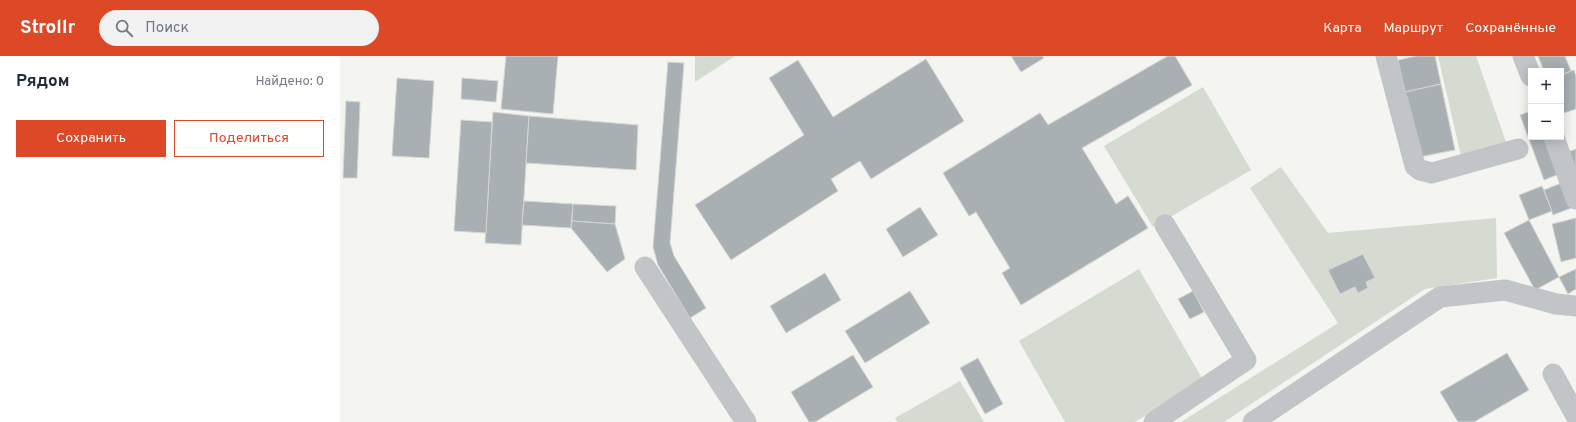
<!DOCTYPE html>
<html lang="ru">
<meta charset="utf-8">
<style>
:root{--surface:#fff;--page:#f2f2f3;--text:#1f2937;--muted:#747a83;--line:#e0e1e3;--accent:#dd4827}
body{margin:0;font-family:Overpass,sans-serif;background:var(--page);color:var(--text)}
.controls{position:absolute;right:12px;top:12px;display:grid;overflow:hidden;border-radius:0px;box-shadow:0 2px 10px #0003}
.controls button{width:36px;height:36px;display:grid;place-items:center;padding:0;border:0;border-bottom:1px solid var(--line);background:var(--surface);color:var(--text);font:20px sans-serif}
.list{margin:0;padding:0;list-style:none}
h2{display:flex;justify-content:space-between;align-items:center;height:52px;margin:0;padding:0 16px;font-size:17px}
h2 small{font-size:13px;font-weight:400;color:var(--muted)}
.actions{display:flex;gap:8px;padding:12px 16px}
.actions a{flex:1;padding:9px 0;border:1px solid var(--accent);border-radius:0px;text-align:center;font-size:14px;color:var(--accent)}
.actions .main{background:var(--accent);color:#fff}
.icon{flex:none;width:22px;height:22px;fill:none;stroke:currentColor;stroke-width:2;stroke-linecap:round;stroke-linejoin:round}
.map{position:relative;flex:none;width:1236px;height:366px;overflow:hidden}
header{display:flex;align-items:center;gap:24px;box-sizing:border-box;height:56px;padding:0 20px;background:var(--accent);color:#fff}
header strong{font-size:19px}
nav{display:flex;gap:22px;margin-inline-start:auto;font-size:14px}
.search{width:280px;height:36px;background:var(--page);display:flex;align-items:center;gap:10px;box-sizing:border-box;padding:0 14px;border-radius:22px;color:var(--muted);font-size:15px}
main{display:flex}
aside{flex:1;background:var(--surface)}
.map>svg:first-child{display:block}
.green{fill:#d5dbd1}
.building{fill:#a8b0b4;stroke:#d5d5d3;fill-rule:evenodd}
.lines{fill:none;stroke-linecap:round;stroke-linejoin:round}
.street{stroke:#c2c5c8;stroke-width:21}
</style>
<header>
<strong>Strollr</strong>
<div class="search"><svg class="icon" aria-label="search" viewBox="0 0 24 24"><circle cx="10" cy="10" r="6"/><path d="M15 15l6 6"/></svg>Поиск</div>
<nav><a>Карта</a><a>Маршрут</a><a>Сохранённые</a></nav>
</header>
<main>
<aside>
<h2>Рядом<small>Найдено: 0</small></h2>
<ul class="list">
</ul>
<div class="actions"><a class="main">Сохранить</a><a>Поделиться</a></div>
</aside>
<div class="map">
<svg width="1236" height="366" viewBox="0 0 1236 366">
<rect width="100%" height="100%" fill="#f4f4f0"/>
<g class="green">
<polygon points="355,0 395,0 355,26"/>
<polygon points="1098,0 1136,0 1166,86 1121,100"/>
<polygon points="863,31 911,114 813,171 764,90"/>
<polygon points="941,111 988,177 1156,162 1157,222 1085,233 884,366 841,366 998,267 910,132"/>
<polygon points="799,213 863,324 795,366 725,366 679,285"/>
<polygon points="620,325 644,366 557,366 555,362"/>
</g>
<g class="building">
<polygon points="166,0 218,0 213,58 161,53"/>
<polygon points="671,0 702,0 704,2 681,16"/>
<path d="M 828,0 L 835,0 L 852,29 L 742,92 L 776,148 L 788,140 L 808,172 L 681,249 L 662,217 L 670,212 L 636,156 L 629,160 L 603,117 L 700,57 L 708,69 ZM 702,116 L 736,172 L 703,192 L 668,136 Z"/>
<polygon points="828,0 835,0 852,29 742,92 776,148 788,140 808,172 681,249 662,217 670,212 636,156 629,160 603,117 700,57 708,69"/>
<polygon points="1077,0 1095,0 1101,28 1065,36 1058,4"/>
<polygon points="1198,0 1225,0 1231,15 1221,19 1221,15 1204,15"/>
<polygon points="586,3 624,65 531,123 520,105 491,123 498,135 391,204 355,149 464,79 429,22 458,4 493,61"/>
<polygon points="328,6 344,7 330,187 334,200 366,252 350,262 318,209 313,191"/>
<polygon points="1234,14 1236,20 1236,53 1221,58 1221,19"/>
<polygon points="57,22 94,25 89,102 52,100"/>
<polygon points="122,22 158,25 156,46 121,43"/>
<polygon points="1101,28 1115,94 1079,101 1065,36"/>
<polygon points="6,45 20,46 17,122 3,122"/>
<polygon points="1191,55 1191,81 1208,81 1222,117 1204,124 1180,59"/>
<polygon points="153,56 189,60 181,189 145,187"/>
<polygon points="189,60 298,69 296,114 186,107"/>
<polygon points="121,64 152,66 146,177 114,175"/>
<polygon points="1236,93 1236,116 1228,96"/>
<polygon points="1224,126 1234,151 1213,159 1204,134"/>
<polygon points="1202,130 1212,155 1189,164 1179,139"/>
<polygon points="184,145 233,148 231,172 182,169"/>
<polygon points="233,148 276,150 275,168 232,165"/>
<polygon points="580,151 598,179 563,201 546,173"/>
<polygon points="1236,162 1236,202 1221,206 1212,168"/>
<polygon points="1189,164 1219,221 1195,234 1164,177"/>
<polygon points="232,165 275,168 285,203 267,216 231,172"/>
<polygon points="1023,198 1035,222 1026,226 1028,232 1018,237 1015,231 1000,238 988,214"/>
<polygon points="1236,213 1236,233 1228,238 1219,221"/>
<polygon points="485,217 501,244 446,277 430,250"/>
<polygon points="570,235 590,267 525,307 505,275"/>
<polygon points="853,235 864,256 850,263 838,243"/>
<polygon points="1167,297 1189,334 1134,366 1118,366 1100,336"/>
<polygon points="513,299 533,331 475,366 469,366 451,336"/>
<polygon points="638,302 663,348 645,358 620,312"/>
</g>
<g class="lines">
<g class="street">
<polyline points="1046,0 1075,110 1080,114 1092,117 1178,93"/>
<polyline points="1183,0 1191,20"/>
<polyline points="1214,81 1236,143"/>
<polyline points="305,211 406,366"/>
<polyline points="1213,318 1236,360"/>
<polyline points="814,366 906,304 825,169"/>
<polyline points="913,366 1100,241 1165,234 1216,248 1236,250"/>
</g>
</g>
</svg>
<div class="controls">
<button>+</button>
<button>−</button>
</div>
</div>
</main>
